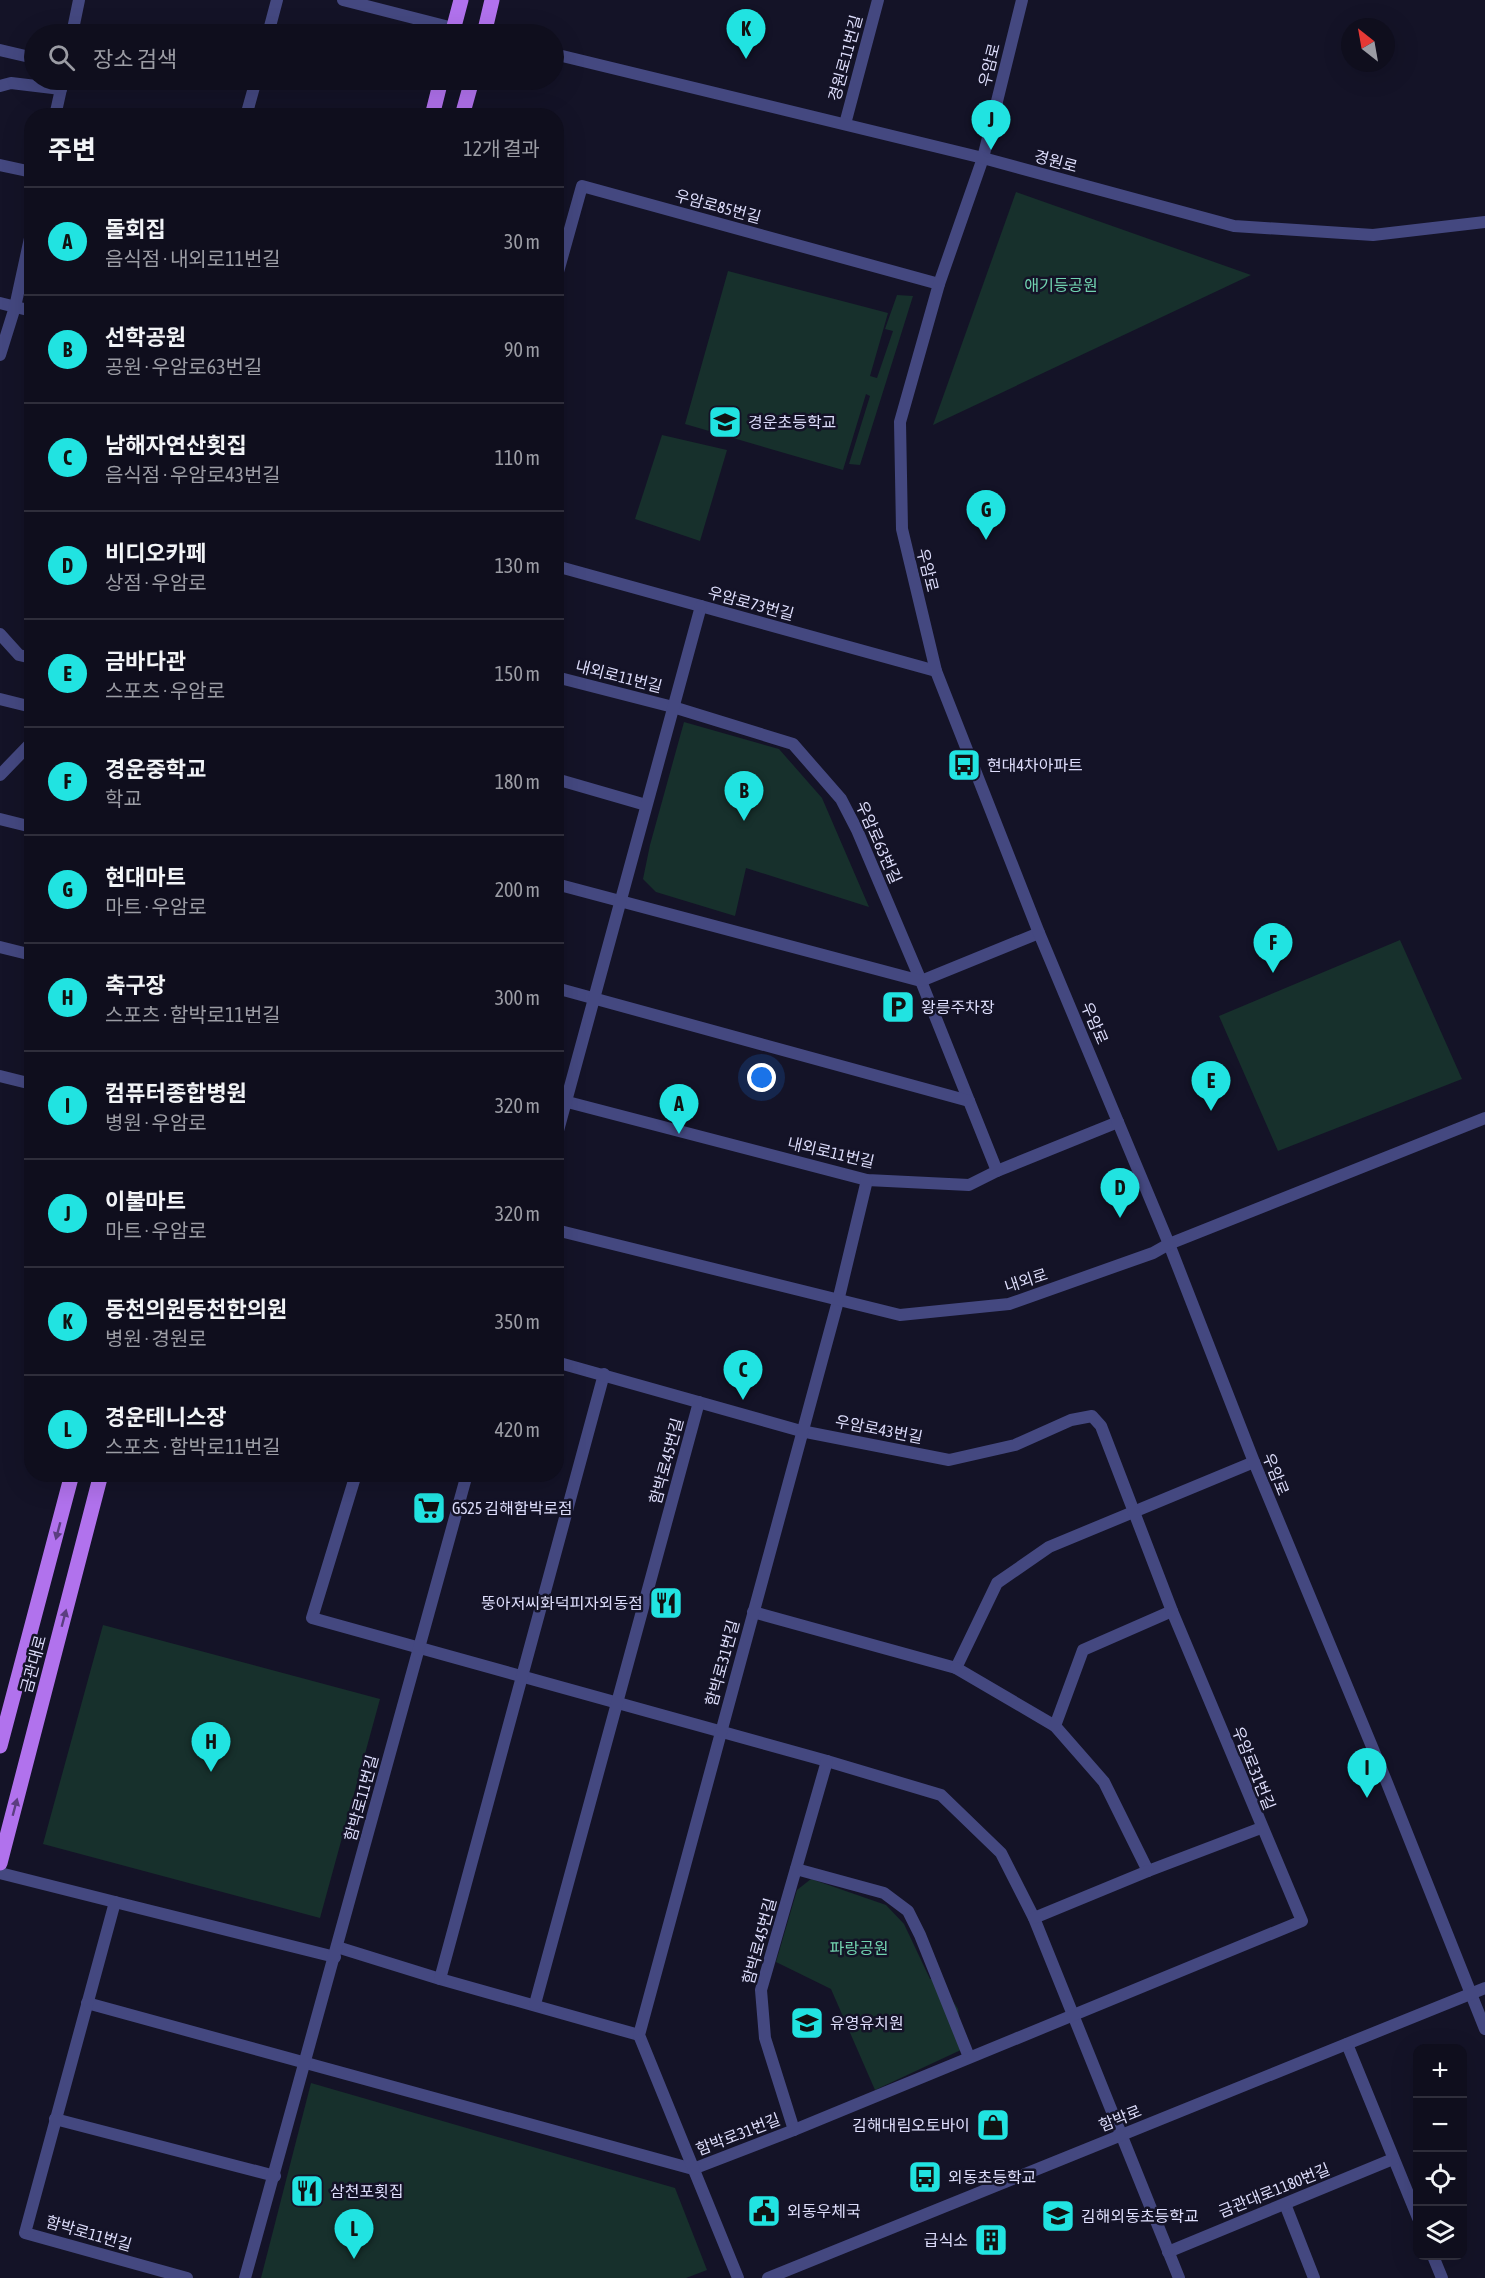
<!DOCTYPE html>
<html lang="ko">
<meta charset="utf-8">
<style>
:root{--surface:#0f0e1d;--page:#1d1c2a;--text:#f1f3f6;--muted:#9b9ca4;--line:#2f2e3b;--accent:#21e3e1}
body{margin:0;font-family:"Asap Condensed","Noto Sans KR",sans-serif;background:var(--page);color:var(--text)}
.controls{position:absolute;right:18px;bottom:18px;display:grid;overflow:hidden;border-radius:12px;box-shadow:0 6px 24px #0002}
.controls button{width:54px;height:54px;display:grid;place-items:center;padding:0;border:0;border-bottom:2px solid var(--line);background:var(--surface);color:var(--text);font:30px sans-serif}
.compass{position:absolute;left:1341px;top:18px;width:54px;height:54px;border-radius:50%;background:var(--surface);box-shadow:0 6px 24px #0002;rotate:329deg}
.you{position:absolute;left:762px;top:1078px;width:21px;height:21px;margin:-15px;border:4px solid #fff;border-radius:50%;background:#1a73e8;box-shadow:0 0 0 9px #1a73e833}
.badge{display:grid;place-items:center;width:39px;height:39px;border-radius:50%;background:var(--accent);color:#111;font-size:20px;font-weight:700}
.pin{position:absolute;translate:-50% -50px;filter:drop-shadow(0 2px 3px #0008)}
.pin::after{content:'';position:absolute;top:32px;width:21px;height:18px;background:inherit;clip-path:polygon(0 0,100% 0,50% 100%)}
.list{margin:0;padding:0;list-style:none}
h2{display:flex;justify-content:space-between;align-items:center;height:78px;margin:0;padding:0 24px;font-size:26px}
h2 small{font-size:20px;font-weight:400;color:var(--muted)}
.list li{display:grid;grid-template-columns:39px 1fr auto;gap:18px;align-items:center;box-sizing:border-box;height:108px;padding:0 24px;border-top:2px solid var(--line)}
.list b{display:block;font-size:22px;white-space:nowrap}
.list p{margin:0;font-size:20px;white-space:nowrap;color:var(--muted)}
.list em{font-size:20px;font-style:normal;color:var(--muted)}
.icon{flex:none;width:33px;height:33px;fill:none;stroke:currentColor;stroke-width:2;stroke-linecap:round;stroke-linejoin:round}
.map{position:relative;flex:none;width:1485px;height:2278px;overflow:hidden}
.search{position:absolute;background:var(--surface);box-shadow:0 6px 24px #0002;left:24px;top:24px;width:540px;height:66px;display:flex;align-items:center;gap:15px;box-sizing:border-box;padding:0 21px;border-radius:33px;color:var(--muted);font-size:22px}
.panel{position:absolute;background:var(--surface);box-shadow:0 6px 24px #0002;left:24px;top:108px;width:540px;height:1374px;border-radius:24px}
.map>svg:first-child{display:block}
.green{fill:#17302c}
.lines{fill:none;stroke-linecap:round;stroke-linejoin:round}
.pedestrian{stroke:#444880;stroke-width:12}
.minor{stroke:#444880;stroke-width:12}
.tertiary{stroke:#444880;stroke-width:12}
.primary{stroke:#b172ed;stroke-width:15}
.oneway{fill:#5b3e80}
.labels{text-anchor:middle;stroke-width:5;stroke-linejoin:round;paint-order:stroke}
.street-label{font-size:16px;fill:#ddddfb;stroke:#141327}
.park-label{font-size:16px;fill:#71d3b0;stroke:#141327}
.poi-label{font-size:16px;fill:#ddddfb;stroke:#141327;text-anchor:start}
</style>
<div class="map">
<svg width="1485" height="2278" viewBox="0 0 1485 2278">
<rect width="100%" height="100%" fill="#141327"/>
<g class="green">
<polygon points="1016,192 1251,275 933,425"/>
<polygon points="728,271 888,313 870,376 877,378 893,331 885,329 897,295 913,296 860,465 849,464 870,396 866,394 843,470 685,424"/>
<polygon points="662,435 727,450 700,541 635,519"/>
<polygon points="684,722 779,749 822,798 869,907 746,868 735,916 656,892 643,879 650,845"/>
<polygon points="1400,940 1462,1079 1278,1151 1219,1016"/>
<polygon points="103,1625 380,1699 320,1918 43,1844"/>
<polygon points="811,1879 886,1905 904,1924 930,1979 937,1977 958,2009 963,2049 875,2090 831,1989 776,1962 797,1890"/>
<polygon points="311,2083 675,2188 707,2270 686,2278 261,2278"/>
</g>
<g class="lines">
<g class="pedestrian">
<polyline points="997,1171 1118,1122"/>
<polyline points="0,1873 115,1902"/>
</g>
<g class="minor">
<polyline points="343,0 453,28"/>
<polyline points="72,34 79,0"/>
<polyline points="268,34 277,0"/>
<polyline points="0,50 34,58"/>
<polyline points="0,86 11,83 61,89"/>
<polyline points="55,116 63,80"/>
<polyline points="246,116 256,80"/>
<polyline points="845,124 878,0"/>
<polyline points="0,165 32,172"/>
<polyline points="556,279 582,186 939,284"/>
<polyline points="0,303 32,311"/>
<polyline points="0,355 15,307 32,229"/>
<polyline points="556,566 936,671"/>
<polyline points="0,634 19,655 32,658"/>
<polyline points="556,677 673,707 793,744 841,799 857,830 921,981 997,1171 969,1185 867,1180 556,1099"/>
<polyline points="0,699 32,707"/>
<polyline points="0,775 32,742"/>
<polyline points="556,779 646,805"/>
<polyline points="0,819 32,827"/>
<polyline points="556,884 921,981 1039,933"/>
<polyline points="0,947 32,955"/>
<polyline points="556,988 969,1101"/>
<polyline points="0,1076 32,1084"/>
<polyline points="556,1138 701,606"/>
<polyline points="356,1474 312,1618 827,1761 941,1795 1001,1853 1034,1918 1179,2278"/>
<polyline points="753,1612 956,1668 997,1583 1049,1547 1254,1462"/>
<polyline points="956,1668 1055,1726 1104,1782 1148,1871 1261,1828"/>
<polyline points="1055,1726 1083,1650 1172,1611"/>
<polyline points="796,1869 884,1893 908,1911 920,1935 969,2057"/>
<polyline points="1034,1918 1148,1871"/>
<polyline points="337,1947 440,1979 639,2035"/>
<polyline points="440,1979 604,1374"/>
<polyline points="87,2003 693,2169 794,2130 1302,1921 1172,1611 1101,1426 1092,1416 1071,1420 1015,1445 949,1460 801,1431 556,1362"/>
<polyline points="535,2004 699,1402"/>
<polyline points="1347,2044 1418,2218"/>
<polyline points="55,2119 275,2176"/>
<polyline points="794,2130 765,2038 761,1990 827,1761"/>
<polyline points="1285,2204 1314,2278"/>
<polyline points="1168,2252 1393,2159"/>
<polyline points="1433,2256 1442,2278"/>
<polyline points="187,2278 25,2233 115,1902 335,1957"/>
<polyline points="245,2278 467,1474"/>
<polyline points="738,2278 639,2035 838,1301 867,1180"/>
</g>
<g class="tertiary">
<polyline points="1022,0 983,158 939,284 900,422 902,529 936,671 1039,933 1169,1244 1254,1462 1385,1778 1485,2029"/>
<polyline points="453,28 474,34"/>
<polyline points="554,54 983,158 1234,226 1373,235 1485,222"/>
<polyline points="556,1230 900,1315 1009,1304 1153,1253 1169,1244 1485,1118"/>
<polyline points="768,2278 1485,1988"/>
</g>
<g class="primary">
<polyline points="452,34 461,0"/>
<polyline points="484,34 492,0"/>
<polyline points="432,116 441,80"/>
<polyline points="462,116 472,80"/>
<polyline points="0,1746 72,1474"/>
<polyline points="0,1863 101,1474"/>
</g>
</g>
<defs><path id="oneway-solid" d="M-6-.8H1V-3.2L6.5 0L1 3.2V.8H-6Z" transform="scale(1.5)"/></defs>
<g class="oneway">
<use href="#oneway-solid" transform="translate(58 1531) rotate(105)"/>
<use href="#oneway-solid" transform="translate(64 1618) rotate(-75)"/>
<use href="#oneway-solid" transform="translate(15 1807) rotate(-75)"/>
</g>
<defs>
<symbol id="school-square" viewBox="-11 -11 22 22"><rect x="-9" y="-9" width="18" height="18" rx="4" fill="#21e3e1" stroke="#141327"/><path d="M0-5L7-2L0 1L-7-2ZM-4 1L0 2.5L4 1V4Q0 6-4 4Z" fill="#111"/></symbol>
<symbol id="bus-square" viewBox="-11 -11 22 22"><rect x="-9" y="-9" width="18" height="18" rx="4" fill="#21e3e1" stroke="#141327"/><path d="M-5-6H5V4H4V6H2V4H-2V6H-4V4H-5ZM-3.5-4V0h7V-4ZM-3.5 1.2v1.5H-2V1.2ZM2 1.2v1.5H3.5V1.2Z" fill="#111"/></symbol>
<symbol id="parking-square" viewBox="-11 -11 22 22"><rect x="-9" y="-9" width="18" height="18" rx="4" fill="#21e3e1" stroke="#141327"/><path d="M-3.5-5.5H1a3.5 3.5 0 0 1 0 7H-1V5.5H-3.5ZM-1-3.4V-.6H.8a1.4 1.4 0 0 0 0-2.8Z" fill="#111"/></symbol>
<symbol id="supermarket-square" viewBox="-11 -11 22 22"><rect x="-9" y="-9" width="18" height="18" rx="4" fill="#21e3e1" stroke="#141327"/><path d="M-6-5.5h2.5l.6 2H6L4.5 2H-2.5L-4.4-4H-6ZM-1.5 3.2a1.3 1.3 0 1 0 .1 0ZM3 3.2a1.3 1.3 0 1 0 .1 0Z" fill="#111"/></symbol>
<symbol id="restaurant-square" viewBox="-11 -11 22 22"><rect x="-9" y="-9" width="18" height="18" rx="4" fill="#21e3e1" stroke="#141327"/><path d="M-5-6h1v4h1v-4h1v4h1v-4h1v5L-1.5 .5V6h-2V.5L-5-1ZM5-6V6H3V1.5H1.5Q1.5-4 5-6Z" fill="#111"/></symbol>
<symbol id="shop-square" viewBox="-11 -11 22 22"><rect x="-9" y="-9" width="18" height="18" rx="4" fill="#21e3e1" stroke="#141327"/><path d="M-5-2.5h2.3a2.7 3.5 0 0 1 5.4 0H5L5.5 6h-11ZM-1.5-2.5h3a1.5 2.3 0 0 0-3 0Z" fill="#111"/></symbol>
<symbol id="civic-square" viewBox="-11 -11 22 22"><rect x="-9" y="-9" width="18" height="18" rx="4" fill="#21e3e1" stroke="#141327"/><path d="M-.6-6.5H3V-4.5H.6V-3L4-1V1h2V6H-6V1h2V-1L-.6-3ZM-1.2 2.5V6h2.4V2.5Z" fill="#111"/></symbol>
<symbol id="building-square" viewBox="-11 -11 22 22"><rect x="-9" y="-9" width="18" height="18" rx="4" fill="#21e3e1" stroke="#141327"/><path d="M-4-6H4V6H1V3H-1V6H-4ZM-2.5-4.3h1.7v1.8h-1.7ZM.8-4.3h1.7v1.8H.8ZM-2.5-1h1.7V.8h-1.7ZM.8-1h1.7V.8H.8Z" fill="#111"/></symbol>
</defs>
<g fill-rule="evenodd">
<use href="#school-square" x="706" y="403" width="38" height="38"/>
<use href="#bus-square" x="945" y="746" width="38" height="38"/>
<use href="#parking-square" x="879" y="988" width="38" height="38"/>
<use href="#supermarket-square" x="410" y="1489" width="38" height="38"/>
<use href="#restaurant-square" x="647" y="1584" width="38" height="38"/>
<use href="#school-square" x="788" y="2004" width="38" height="38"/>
<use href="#shop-square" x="974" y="2106" width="38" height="38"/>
<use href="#bus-square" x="906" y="2158" width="38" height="38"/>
<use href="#restaurant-square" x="288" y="2172" width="38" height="38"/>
<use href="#civic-square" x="745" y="2192" width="38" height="38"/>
<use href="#school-square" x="1039" y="2197" width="38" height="38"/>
<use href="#building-square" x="972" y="2221" width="38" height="38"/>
</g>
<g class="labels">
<g class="street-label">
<text transform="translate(845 58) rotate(-75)" y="6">경원로11번길</text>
<text transform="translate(989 65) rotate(-76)" y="6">우암로</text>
<text transform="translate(1056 161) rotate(15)" y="6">경원로</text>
<text transform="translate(718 206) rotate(15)" y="6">우암로85번길</text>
<text transform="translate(928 570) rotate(76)" y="6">우암로</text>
<text transform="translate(751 603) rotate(15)" y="6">우암로73번길</text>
<text transform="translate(619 676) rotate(14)" y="6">내외로11번길</text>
<text transform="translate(879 842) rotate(66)" y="6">우암로63번길</text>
<text transform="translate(1095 1023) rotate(67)" y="6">우암로</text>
<text transform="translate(831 1152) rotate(13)" y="6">내외로11번길</text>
<text transform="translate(1026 1280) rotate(-18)" y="6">내외로</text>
<text transform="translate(879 1429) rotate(11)" y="6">우암로43번길</text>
<text transform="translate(666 1461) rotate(-75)" y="6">함박로45번길</text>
<text transform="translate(1276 1474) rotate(68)" y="6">우암로</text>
<text transform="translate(722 1663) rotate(-75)" y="6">함박로31번길</text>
<text transform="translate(33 1664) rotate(-75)" y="6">금관대로</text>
<text transform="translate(1254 1768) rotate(68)" y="6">우암로31번길</text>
<text transform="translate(361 1798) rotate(-75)" y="6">함박로11번길</text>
<text transform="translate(759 1941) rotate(-75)" y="6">함박로45번길</text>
<text transform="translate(1120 2118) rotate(-22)" y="6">함박로</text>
<text transform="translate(738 2134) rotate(-21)" y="6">함박로31번길</text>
<text transform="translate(1274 2190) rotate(-22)" y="6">금관대로1180번길</text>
<text transform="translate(89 2233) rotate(16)" y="6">함박로11번길</text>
</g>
<g class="park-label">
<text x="1061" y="291">애기등공원</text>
<text x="859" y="1954">파랑공원</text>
</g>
<g class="poi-label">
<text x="748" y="428">경운초등학교</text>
<text x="987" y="771">현대4차아파트</text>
<text x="921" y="1013">왕릉주차장</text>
<text x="452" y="1514">GS25 김해함박로점</text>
<text x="643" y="1609" text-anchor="end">뚱아저씨화덕피자외동점</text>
<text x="830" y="2029">유영유치원</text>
<text x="970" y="2131" text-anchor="end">김해대림오토바이</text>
<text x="948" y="2183">외동초등학교</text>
<text x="330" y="2197">삼천포횟집</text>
<text x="787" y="2217">외동우체국</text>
<text x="1081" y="2222">김해외동초등학교</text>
<text x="968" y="2246" text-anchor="end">급식소</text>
</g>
</g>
</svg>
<div class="controls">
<button>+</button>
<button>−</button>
<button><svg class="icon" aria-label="locate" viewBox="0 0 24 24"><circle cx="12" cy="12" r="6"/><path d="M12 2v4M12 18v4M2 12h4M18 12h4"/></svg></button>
<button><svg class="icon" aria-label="layers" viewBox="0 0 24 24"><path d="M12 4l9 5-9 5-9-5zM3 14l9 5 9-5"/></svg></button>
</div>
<svg class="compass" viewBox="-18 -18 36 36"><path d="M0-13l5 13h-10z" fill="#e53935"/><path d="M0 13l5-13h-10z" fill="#9b9ca4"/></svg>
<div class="you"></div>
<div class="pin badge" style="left:679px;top:1134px">A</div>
<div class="pin badge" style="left:744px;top:821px">B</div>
<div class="pin badge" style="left:743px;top:1400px">C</div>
<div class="pin badge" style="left:1120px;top:1218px">D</div>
<div class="pin badge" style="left:1211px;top:1111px">E</div>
<div class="pin badge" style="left:1273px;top:973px">F</div>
<div class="pin badge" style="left:986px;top:540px">G</div>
<div class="pin badge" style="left:211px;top:1772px">H</div>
<div class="pin badge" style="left:1367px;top:1798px">I</div>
<div class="pin badge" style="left:991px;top:150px">J</div>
<div class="pin badge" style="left:746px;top:59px">K</div>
<div class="pin badge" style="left:354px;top:2259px">L</div>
<div class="search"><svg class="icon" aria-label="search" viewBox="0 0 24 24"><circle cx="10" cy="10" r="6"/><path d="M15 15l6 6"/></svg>장소 검색</div>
<section class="panel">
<h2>주변<small>12개 결과</small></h2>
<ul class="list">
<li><span class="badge">A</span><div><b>돌회집</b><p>음식점 · 내외로11번길</p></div><em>30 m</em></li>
<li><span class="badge">B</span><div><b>선학공원</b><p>공원 · 우암로63번길</p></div><em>90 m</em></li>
<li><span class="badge">C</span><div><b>남해자연산횟집</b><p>음식점 · 우암로43번길</p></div><em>110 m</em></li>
<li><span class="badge">D</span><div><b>비디오카페</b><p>상점 · 우암로</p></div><em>130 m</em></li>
<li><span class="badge">E</span><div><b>금바다관</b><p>스포츠 · 우암로</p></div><em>150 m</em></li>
<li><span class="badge">F</span><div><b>경운중학교</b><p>학교</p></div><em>180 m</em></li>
<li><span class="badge">G</span><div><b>현대마트</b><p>마트 · 우암로</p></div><em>200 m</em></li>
<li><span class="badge">H</span><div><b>축구장</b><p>스포츠 · 함박로11번길</p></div><em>300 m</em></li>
<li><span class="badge">I</span><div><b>컴퓨터종합병원</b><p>병원 · 우암로</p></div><em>320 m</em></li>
<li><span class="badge">J</span><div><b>이불마트</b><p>마트 · 우암로</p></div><em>320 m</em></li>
<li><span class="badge">K</span><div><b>동천의원동천한의원</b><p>병원 · 경원로</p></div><em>350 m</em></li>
<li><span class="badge">L</span><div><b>경운테니스장</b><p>스포츠 · 함박로11번길</p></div><em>420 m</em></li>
</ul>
</section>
</div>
